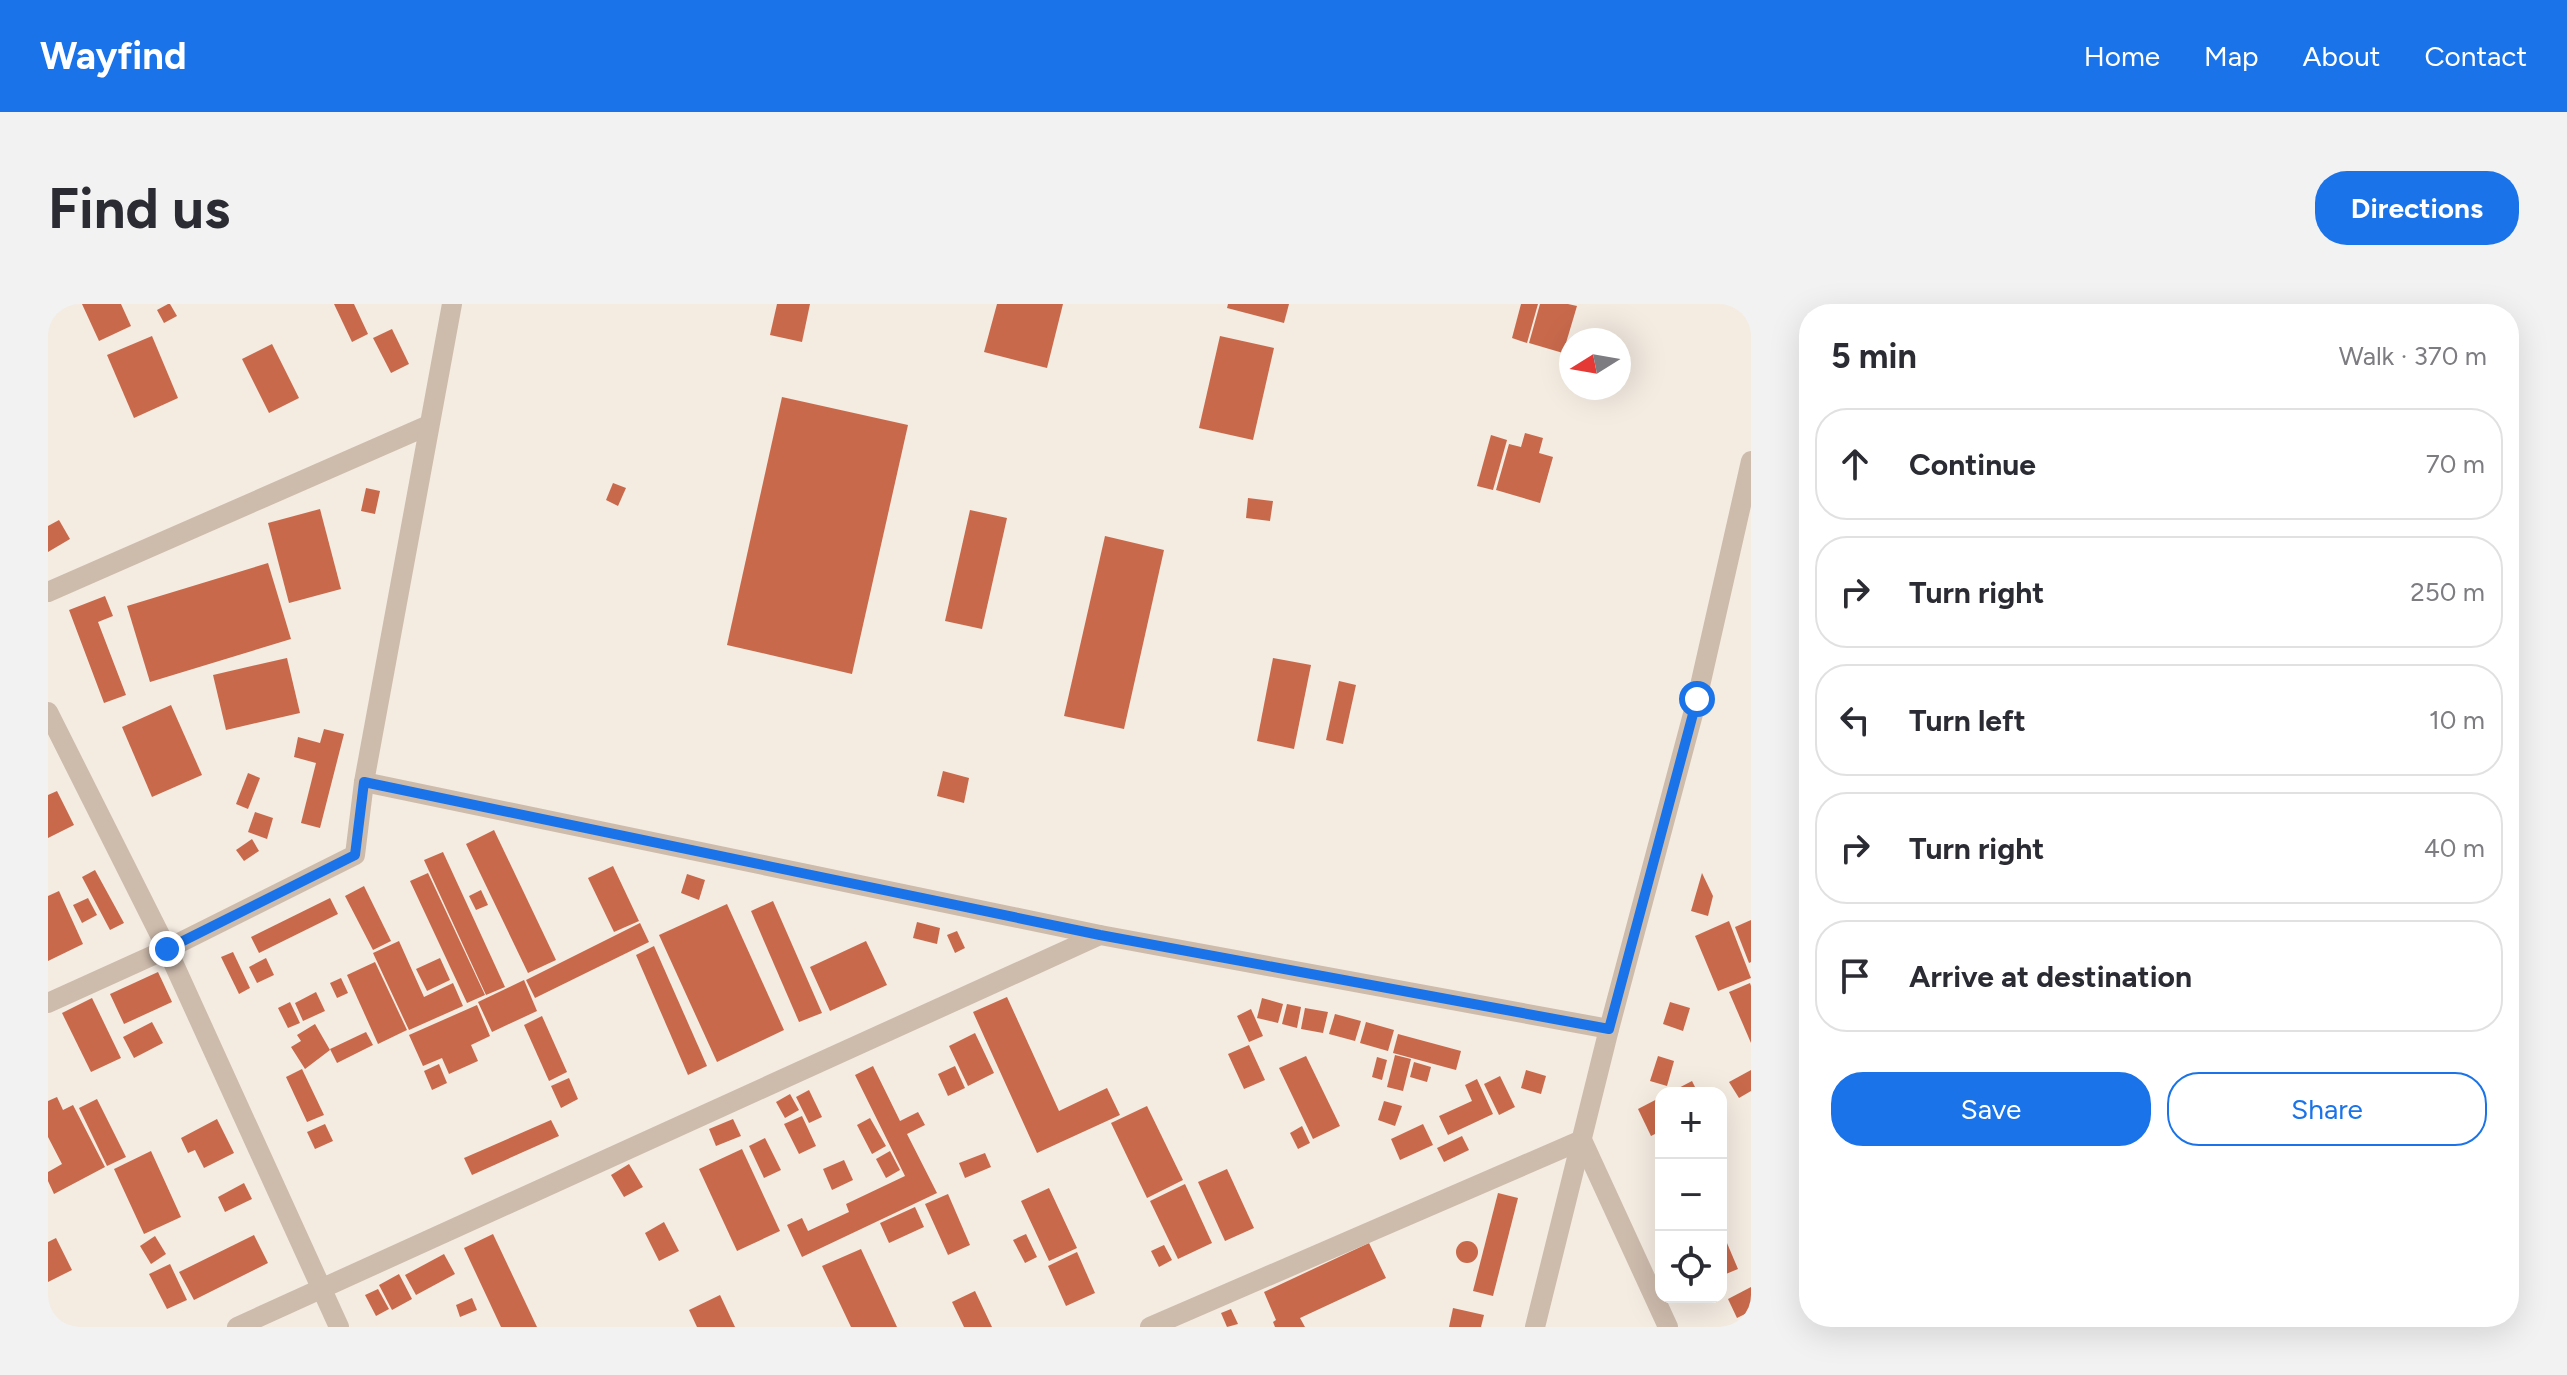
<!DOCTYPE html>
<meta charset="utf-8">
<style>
:root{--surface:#fff;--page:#f2f2f3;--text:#2b2b33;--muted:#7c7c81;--line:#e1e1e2;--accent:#1a73e8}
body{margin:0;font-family:Figtree,sans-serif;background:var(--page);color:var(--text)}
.controls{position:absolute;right:24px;bottom:24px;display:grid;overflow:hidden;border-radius:16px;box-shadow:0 8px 32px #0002}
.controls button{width:72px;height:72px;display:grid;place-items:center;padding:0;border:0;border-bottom:2px solid var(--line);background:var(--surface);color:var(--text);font:40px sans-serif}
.compass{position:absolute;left:1511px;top:24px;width:72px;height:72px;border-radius:50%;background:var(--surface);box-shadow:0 8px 32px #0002;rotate:259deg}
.stop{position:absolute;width:24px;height:24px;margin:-18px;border:6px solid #1a73e8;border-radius:50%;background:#fff}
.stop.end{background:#1a73e8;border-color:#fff;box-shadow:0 2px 8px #0008}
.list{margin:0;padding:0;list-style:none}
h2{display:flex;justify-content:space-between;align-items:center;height:104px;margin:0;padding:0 32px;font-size:34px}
h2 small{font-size:26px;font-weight:400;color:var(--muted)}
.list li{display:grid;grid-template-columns:52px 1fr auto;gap:24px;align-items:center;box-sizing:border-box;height:112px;margin:0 16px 16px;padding:0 16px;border:2px solid var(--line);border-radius:32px}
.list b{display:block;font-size:30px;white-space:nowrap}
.list em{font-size:26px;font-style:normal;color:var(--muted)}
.actions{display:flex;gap:16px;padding:24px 32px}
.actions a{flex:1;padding:18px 0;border:2px solid var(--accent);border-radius:32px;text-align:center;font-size:28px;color:var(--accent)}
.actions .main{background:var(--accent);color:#fff}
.icon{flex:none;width:44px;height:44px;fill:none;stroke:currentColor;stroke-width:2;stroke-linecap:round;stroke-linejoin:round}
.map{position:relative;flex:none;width:1703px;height:1023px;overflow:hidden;border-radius:32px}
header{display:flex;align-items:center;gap:48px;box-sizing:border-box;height:112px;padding:0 40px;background:var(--accent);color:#fff}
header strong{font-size:38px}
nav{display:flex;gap:44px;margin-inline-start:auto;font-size:28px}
.intro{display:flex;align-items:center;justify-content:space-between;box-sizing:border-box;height:192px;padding:0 48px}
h1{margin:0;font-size:56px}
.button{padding:20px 36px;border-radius:32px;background:var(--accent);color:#fff;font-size:28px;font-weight:700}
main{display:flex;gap:48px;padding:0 48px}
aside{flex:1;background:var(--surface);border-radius:32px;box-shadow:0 8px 32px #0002}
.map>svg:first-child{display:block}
.building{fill:#c8694b}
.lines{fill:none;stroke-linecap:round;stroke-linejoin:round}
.minor{stroke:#cdbbac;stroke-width:20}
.route{stroke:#1a73e8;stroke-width:10}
</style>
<header>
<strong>Wayfind</strong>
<nav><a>Home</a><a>Map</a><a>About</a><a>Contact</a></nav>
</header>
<div class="intro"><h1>Find us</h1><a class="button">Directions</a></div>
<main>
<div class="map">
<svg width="1703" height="1023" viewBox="0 0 1703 1023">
<rect width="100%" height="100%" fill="#f4ebe1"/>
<g class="building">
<polygon points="34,0 73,0 83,22 51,37"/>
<polygon points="120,0 122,0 129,12 116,19 109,6"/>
<polygon points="286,0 306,0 320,30 304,38"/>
<polygon points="729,0 762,0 754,38 722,31"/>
<polygon points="949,0 1015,0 999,64 936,48"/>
<polygon points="1180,0 1241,0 1236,19 1179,4"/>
<polygon points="1473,0 1490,0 1479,39 1464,34"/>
<polygon points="1492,0 1520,0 1529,2 1515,49 1481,39"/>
<polygon points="344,25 361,60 343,69 325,34"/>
<polygon points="104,32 130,94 86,114 59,51"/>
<polygon points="1172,32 1226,44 1205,136 1151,124"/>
<polygon points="224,40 251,94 221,109 194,55"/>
<polygon points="734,93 860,121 804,370 679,341"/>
<polygon points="1477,129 1495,134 1491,149 1505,153 1492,199 1448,186 1461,140 1473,143"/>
<polygon points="1443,131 1459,136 1445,186 1429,182"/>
<polygon points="565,179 578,184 570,202 558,196"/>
<polygon points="318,184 332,187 327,210 313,207"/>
<polygon points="1200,194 1225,197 1222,217 1198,214"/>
<polygon points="272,205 293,285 241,299 220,219"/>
<polygon points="922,206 959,214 934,325 897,317"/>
<polygon points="11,216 22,235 0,248 0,222"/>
<polygon points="1057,232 1116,246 1076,425 1016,412"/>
<polygon points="220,259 243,335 102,378 79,302"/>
<polygon points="57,292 65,312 50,318 78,391 56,399 21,306"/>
<polygon points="239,354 252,409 178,426 165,371"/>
<polygon points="1225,354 1263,361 1246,445 1209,437"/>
<polygon points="1291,377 1308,381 1295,440 1278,436"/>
<polygon points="123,401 154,471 104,493 74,423"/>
<polygon points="276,425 296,430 272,524 253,519 268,459 246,453 250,433 272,439"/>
<polygon points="895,467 921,474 916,499 889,492"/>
<polygon points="200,469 212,474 200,505 188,500"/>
<polygon points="9,487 26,521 0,534 0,491"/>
<polygon points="207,508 225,514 219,535 200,528"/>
<polygon points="446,526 508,656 480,669 418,540"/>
<polygon points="204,535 211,547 196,557 188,546"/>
<polygon points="395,548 457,683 438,691 376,556"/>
<polygon points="565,562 591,617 566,628 540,574"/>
<polygon points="47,566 76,619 62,626 34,573"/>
<polygon points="380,569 437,691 419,699 362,577"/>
<polygon points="1654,569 1665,592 1660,612 1643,607"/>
<polygon points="639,570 657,576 651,596 633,589"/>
<polygon points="316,582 343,637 325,646 297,592"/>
<polygon points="433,586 440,601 428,606 421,592"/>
<polygon points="11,587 35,640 0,657 0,592"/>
<polygon points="40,594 49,611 34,619 25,601"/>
<polygon points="282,594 290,610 211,649 203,633"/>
<polygon points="725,597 774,709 751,718 703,607"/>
<polygon points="679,600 736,726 669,758 611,631"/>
<polygon points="1703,616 1703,658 1701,659 1687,623"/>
<polygon points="1681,617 1703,674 1670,687 1647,632"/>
<polygon points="869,618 892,624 889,640 865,634"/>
<polygon points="592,619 601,638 487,694 478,676"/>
<polygon points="909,627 917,644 907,649 899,631"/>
<polygon points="351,637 376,693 405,679 415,702 361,726 325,649"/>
<polygon points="818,637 839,681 782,707 762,663"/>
<polygon points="606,642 659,762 640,771 588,651"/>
<polygon points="185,648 202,684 191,690 173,653"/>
<polygon points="218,654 226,671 209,679 201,663"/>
<polygon points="392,654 402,676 379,687 368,665"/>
<polygon points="327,658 359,726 330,740 299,671"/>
<polygon points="110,668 124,698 76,720 62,690"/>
<polygon points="293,674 300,689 289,694 282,679"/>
<polygon points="476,676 489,707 444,728 430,698"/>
<polygon points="1702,679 1703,682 1703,739 1681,688"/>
<polygon points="268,688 277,707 255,717 247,699"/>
<polygon points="959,693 1011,807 1059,784 1072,811 989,849 925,708"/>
<polygon points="44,694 73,754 43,768 14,709"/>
<polygon points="1214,694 1235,700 1230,719 1209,714"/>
<polygon points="242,698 252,719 240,724 230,704"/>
<polygon points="1622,698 1642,704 1635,727 1615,720"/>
<polygon points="1239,700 1253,703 1249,724 1234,720"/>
<polygon points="429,701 442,732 423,741 430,757 401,770 394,754 375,762 361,731"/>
<polygon points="1257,704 1280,708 1275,729 1253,725"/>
<polygon points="1203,705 1215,732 1201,738 1189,712"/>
<polygon points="1287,710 1313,717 1307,737 1281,730"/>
<polygon points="494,712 519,768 501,777 476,721"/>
<polygon points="104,718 115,739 86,754 75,733"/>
<polygon points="1318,718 1346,726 1340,747 1312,739"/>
<polygon points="267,720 282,746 257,765 243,743 253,737 249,731"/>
<polygon points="318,728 325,741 289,759 282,745"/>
<polygon points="927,729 946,769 920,782 901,742"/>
<polygon points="1350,730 1413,747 1408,766 1345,749"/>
<polygon points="1201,741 1217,776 1196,785 1180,750"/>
<polygon points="1347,751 1363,755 1355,787 1339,783"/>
<polygon points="1258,752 1292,822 1265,835 1231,764"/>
<polygon points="1610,752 1626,757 1619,782 1602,777"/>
<polygon points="1329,753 1339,756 1334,776 1324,773"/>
<polygon points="1366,758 1383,763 1379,778 1362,773"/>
<polygon points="391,760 399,779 384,786 376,767"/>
<polygon points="825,762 852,817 870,808 877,821 859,830 889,889 754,953 739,921 754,914 760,927 801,908 798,900 857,872 807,771"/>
<polygon points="907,762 917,784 900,792 890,770"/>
<polygon points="254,765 276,811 259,818 238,773"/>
<polygon points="1478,766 1498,772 1493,790 1473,784"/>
<polygon points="1703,766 1703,787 1691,794 1681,778"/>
<polygon points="1452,772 1467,803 1451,811 1436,780"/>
<polygon points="521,774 530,795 513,804 503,782"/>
<polygon points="1429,775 1445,810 1400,831 1391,812 1424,797 1417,781"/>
<polygon points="1644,777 1650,789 1621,789"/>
<polygon points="761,786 774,813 761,819 748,793"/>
<polygon points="742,790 751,806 737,814 728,798"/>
<polygon points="9,793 15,806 25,801 57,863 6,890 0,877 0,868 14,860 0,833 0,797"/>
<polygon points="1613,793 1613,827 1603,832 1590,805"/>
<polygon points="49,795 78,853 59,862 31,804"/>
<polygon points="1336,797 1354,802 1347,822 1330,816"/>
<polygon points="1099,802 1135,876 1099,894 1063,819"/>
<polygon points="754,812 768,842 751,850 736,820"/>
<polygon points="822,814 838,842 824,850 809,821"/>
<polygon points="169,815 186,849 156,864 147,846 140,849 133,834"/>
<polygon points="685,815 693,832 668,842 661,825"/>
<polygon points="503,816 511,832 424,871 416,854"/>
<polygon points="277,820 285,837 267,845 259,828"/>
<polygon points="1375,820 1385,841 1352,856 1343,835"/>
<polygon points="1254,822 1262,839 1250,845 1242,829"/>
<polygon points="1414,832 1421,846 1396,858 1389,844"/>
<polygon points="717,834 733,866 716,874 701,842"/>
<polygon points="694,845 732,927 689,947 651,865"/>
<polygon points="103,847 133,913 96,930 66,865"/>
<polygon points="842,847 852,866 838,874 828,855"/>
<polygon points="937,849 943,863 917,874 911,859"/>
<polygon points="796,856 805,876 784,886 775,865"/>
<polygon points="581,860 595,883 576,893 563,871"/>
<polygon points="1179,865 1206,924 1177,937 1150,878"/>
<polygon points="196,879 204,895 177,908 170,893"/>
<polygon points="1137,880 1164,939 1130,955 1102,897"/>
<polygon points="1001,884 1029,944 1001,957 973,897"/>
<polygon points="1450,889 1470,894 1445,992 1425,987"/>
<polygon points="900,890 922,941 900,951 877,900"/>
<polygon points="867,903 876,923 841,939 832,919"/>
<polygon points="616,918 631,947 611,957 597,929"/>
<polygon points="445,930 489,1023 453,1023 416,944"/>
<polygon points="978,930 989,953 977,959 965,936"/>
<polygon points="206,931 220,959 146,996 131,968"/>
<polygon points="107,932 118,950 103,960 92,942"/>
<polygon points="1676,932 1690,965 1673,972 1673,933"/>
<polygon points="8,934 24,966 0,978 0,938"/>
<circle cx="1419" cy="948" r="11"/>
<polygon points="1321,939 1338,974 1252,1014 1257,1023 1227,1023 1225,1018 1228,1016 1216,988"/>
<polygon points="1116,941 1124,956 1111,963 1103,947"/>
<polygon points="813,945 849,1023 803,1023 774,962"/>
<polygon points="1029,948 1047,989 1018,1002 1000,962"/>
<polygon points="396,950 407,970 368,991 357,971"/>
<polygon points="122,960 139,996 119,1005 101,970"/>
<polygon points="351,970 364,995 344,1006 331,981"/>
<polygon points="1703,983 1703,1007 1689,1014 1680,995"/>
<polygon points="330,985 341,1005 328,1012 317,991"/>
<polygon points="927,987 944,1023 916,1023 904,998"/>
<polygon points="672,991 687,1023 649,1023 641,1006"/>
<polygon points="424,994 429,1006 412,1013 408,1001"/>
<polygon points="1405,1004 1436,1011 1433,1023 1401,1023"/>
<polygon points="1183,1005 1190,1020 1179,1023 1173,1009"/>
</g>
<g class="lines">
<g class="minor">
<polyline points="0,288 381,121"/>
<polyline points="0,408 119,645 291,1023"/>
<polyline points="316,478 1052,631 1561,725"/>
<polyline points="0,699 119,645 307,551 316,478 404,0"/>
<polyline points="189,1023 1052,631"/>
<polyline points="1102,1023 1534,836 1620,1023"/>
<polyline points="1487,1023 1561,725 1649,395 1703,157"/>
</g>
</g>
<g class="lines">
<polyline class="route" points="119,645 307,551 316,478 1052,631 1561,725 1649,395"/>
</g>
</svg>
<div class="controls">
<button>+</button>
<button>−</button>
<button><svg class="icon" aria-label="locate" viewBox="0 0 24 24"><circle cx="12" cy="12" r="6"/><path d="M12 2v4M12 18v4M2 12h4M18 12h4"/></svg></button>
</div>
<svg class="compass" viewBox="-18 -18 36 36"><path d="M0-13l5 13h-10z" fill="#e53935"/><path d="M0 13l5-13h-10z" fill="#7c7c81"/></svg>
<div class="stop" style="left:1649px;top:395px"></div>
<div class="stop end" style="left:119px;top:645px"></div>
</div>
<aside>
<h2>5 min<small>Walk · 370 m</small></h2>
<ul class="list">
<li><svg class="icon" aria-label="ahead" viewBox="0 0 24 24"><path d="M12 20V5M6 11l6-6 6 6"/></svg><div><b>Continue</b></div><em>70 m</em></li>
<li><svg class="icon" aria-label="right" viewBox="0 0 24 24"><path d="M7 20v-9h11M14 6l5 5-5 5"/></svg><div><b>Turn right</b></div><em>250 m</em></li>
<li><svg class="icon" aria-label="left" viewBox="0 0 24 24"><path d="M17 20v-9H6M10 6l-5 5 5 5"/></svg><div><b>Turn left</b></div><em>10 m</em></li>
<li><svg class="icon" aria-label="right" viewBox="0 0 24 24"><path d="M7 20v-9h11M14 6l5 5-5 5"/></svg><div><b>Turn right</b></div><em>40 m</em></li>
<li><svg class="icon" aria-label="arrive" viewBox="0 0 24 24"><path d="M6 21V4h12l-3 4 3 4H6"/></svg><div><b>Arrive at destination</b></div></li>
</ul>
<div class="actions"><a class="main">Save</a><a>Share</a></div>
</aside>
</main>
